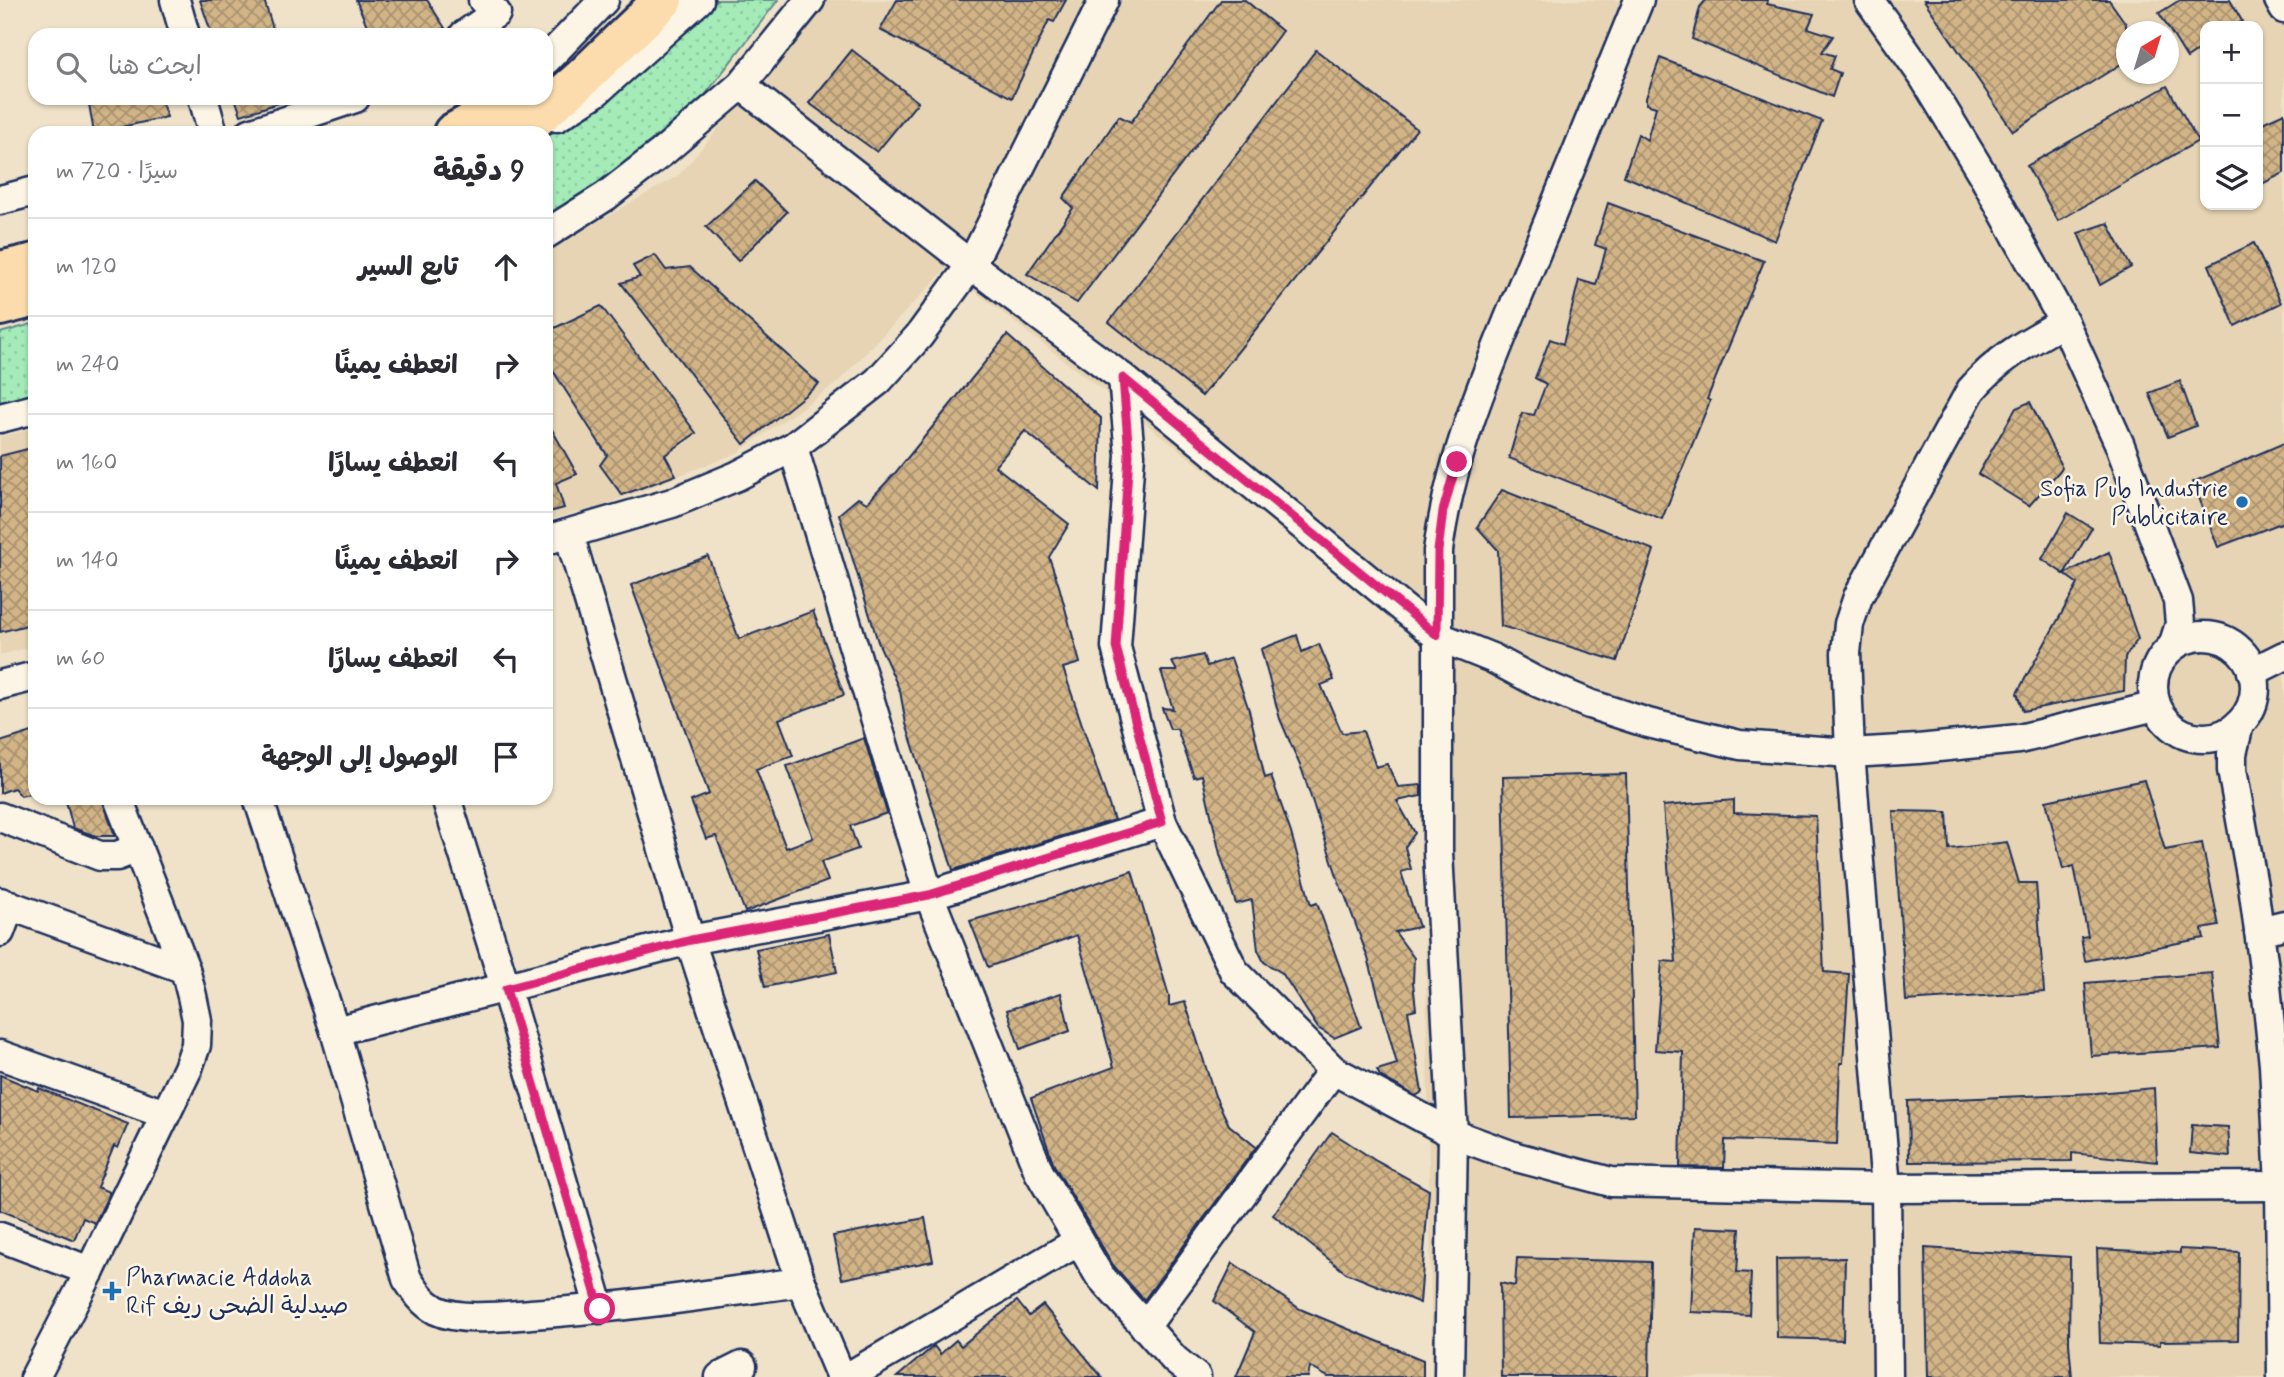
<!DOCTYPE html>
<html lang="ar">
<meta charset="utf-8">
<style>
:root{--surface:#fff;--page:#f7f7f7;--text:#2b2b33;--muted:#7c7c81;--line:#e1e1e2}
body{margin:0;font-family:Mynerve,"Playpen Sans Arabic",sans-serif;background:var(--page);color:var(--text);direction:rtl}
.controls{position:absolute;right:21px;top:21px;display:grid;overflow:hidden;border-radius:14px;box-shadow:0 2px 5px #0004}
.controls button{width:63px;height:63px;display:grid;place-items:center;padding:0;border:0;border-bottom:2px solid var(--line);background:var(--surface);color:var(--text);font:35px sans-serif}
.compass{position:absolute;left:2116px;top:21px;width:63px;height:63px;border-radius:50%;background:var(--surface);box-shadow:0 2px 5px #0004;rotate:38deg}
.stop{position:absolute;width:21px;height:21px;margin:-16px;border:5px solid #db2777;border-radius:50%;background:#fff}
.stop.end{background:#db2777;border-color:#fff;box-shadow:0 2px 7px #0008}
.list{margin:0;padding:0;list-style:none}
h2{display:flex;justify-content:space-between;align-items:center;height:91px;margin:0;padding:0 28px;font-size:30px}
h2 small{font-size:23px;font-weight:400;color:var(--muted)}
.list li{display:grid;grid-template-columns:46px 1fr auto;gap:21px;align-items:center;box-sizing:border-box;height:98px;padding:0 28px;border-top:2px solid var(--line)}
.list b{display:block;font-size:26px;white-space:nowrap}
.list em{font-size:23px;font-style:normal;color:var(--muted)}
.icon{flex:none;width:38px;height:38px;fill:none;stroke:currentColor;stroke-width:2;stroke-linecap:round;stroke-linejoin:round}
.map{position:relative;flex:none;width:2284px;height:1377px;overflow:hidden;direction:ltr}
.search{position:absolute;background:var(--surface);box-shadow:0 2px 5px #0004;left:28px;top:28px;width:525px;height:77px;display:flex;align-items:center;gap:18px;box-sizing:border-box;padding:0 24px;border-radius:21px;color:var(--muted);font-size:26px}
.panel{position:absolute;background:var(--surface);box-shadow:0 2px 5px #0004;left:28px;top:126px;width:525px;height:679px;border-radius:21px;direction:rtl}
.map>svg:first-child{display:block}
.built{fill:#e6d4b4;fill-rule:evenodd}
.grass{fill:url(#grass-dots);stroke:#608d8b;stroke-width:2}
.building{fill:url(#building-cross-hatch);stroke:#1b2f5e;stroke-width:2}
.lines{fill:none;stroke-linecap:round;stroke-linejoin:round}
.minor-casing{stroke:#1b2f5e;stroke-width:33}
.highway-casing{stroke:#1b2f5e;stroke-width:44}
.minor{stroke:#fcf5e5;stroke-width:28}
.highway{stroke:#fcdcac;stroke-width:38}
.route{stroke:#db2777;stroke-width:9}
.poi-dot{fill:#1f6fb2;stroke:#fcf5e5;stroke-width:2.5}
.labels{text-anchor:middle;stroke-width:5;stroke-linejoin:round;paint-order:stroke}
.poi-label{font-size:24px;fill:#1b2f5e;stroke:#fcf5e5;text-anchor:end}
</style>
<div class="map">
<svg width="2284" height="1377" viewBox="0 0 2284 1377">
<defs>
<pattern id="grass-dots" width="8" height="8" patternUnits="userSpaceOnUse" patternTransform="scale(1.75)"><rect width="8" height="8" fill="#a4ebb8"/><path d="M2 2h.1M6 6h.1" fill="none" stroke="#8dcaa1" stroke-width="1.8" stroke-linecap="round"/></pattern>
<pattern id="building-cross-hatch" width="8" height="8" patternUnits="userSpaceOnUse" patternTransform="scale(1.75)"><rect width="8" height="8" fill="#d2b486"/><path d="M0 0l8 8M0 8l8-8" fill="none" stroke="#aa9371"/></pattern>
</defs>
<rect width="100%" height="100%" fill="#efe2c8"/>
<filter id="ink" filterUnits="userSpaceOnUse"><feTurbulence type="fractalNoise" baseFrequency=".0143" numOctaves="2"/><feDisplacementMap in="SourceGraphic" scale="14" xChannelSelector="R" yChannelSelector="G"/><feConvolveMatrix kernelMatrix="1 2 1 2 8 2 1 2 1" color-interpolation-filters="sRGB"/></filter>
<g filter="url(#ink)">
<g class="built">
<path d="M 827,0 L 2284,0 L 2284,1377 L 1432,1377 L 1421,637 L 946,269 L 837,383 L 737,453 L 599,507 L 546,520 L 546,252 L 679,175 ZM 2205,26 L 2258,26 L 2258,205 L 2205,205 ZM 2126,32 L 2168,32 L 2168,74 L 2126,74 Z"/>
<polygon points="35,428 35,646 0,655 0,437"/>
</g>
<g class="grass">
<polygon points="708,0 778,0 705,95 609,177 546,218 546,138 634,76"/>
<polygon points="35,323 35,395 0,404 0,333"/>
</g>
<g class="building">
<polygon points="200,0 264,0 275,35 212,35"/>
<polygon points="356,0 427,0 445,28 429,35 371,35"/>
<polygon points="897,0 1066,0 1054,22 1049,20 1012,98 880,30"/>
<polygon points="1221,0 1245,0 1282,31 1077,303 1027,274 1073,208 1063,198 1119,116 1131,122"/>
<polygon points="1706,0 1768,0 1767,4 1814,14 1808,28 1833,36 1822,52 1835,56 1830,69 1840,73 1832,97 1692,39 1700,7"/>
<polygon points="1924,0 2109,0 2126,24 2126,61 2013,131"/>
<polygon points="2180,0 2230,0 2242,21 2235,26 2205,26 2205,46 2187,58 2159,13"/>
<polygon points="852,50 918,102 877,152 809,103"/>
<polygon points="1316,50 1417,129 1202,396 1109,322"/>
<polygon points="1660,58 1822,121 1775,241 1624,176 1638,134 1647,140 1656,107 1646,104 1646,98"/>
<polygon points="2167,86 2198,141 2058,221 2027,166"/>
<polygon points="88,98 160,98 167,117 94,133"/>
<polygon points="235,98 284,98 285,101 241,115"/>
<polygon points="2284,113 2284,173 2258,186 2258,125"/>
<polygon points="755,181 787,212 738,261 706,227"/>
<polygon points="1608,203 1764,261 1707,399 1710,401 1662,519 1509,458 1522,413 1534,415 1546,384 1535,378 1550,339 1563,344 1579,280 1596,285 1606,249 1595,245"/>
<polygon points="2108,223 2131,267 2100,285 2078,233"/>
<polygon points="2254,243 2281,303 2235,326 2209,265"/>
<polygon points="655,255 666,270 690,267 819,384 744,444 621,283 640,277 633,266"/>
<polygon points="601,306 696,433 665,455 676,475 622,495 600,465 607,455 546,360 546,332"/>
<polygon points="1007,335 1101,418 1099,491 1025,431 995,466 1069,524 1049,557 1059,586 1080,663 1063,668 1114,820 953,870 906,724 900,691 878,642 839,514 858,498 867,503 896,472"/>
<polygon points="2180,381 2196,426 2168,437 2149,393"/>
<polygon points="2030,402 2062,468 2029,506 1978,474 2016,408"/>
<polygon points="546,419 577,474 556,483 564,508 546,513"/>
<polygon points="2284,443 2284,522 2218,547 2193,482"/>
<polygon points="35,447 35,623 0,632 0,456"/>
<polygon points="1502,490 1654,550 1617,661 1501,626 1498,550 1477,527"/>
<polygon points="2068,513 2092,528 2064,574 2042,559"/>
<polygon points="2109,552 2138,639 2125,657 2124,691 2023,711 2017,693 2078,584 2064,574"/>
<polygon points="708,556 739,639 813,611 844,695 779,719 793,756 756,769 786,848 813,838 787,766 864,738 887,813 850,826 858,849 821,862 828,881 745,912 716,836 706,839 691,801 709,794 631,585"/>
<polygon points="1297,635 1302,652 1319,644 1334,680 1321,685 1342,733 1363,731 1376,767 1387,764 1398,787 1421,785 1421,796 1397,801 1415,833 1405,847 1411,869 1401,872 1419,927 1395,932 1414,958 1413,982 1416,1009 1408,1011 1422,1092 1416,1096 1380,1076 1377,1070 1397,1064 1368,958 1343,890 1342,891 1302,770 1280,719 1261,649"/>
<polygon points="1203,655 1207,666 1231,658 1249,710 1265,778 1271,776 1291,833 1311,905 1317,903 1361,1027 1334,1038 1318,1028 1282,973 1264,962 1258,950 1252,900 1236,904 1220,854 1202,775 1194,777 1177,729 1170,729 1162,708 1173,709 1161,671 1177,671 1172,662"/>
<polygon points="35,731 35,793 21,796 14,788 0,793 0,742"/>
<polygon points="1626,774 1635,1115 1511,1118 1503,777"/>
<polygon points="2144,780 2165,850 2202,843 2219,926 2202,929 2204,938 2085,961 2081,937 2088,936 2074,866 2063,869 2046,801"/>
<polygon points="65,798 102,798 115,836 96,836 73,828"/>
<polygon points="1734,800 1734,813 1816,816 1824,972 1849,974 1843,1063 1840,1063 1837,1144 1725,1140 1724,1168 1680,1167 1683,1052 1655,1050 1662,961 1676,962 1663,806"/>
<polygon points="1893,811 1947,812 1949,849 2007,842 2019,883 2036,883 2044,992 1906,1001"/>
<polygon points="1132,871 1169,996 1169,1006 1185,1002 1215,1096 1229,1125 1256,1147 1144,1300 1113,1265 1054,1165 1031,1098 1114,1067 1077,935 988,967 970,921 1051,898"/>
<polygon points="829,934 837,972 765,987 756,949"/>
<polygon points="2212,973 2220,1048 2091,1056 2085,983"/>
<polygon points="1061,993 1070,1031 1020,1049 1007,1010"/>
<polygon points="0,1075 38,1091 39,1088 128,1124 118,1148 114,1146 97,1187 109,1192 106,1200 95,1223 83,1218 74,1240 0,1210"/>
<polygon points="2154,1088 2157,1162 2072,1153 2072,1161 1909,1162 1908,1101 2096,1093"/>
<polygon points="2192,1125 2228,1127 2230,1157 2190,1153"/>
<polygon points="1332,1132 1376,1161 1429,1190 1420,1303 1346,1273 1273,1215"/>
<polygon points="925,1218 933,1261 842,1279 833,1236"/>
<polygon points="1695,1227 1740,1229 1737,1272 1751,1273 1749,1315 1691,1312"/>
<polygon points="1925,1248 2070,1257 2069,1343 2072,1377 1928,1377"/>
<polygon points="2097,1249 2180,1253 2180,1249 2239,1252 2238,1340 2160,1341 2160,1345 2100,1343"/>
<polygon points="1517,1258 1651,1262 1649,1377 1501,1377 1500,1283 1515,1286"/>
<polygon points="1845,1258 1843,1340 1777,1338 1776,1259"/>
<polygon points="1233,1263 1300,1309 1423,1360 1423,1377 1328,1377 1310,1367 1308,1377 1236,1377 1255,1332 1214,1301"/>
<polygon points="1017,1301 1029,1316 1043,1305 1102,1377 897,1377 934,1346 940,1354 956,1340 961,1346"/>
</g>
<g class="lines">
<defs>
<g id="minor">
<polyline points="175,0 185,35"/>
<polyline points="1869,0 1923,76 1983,175 2064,322 2119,443 2178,601 2180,624 2173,646"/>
<polyline points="2279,0 2284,9"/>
<polyline points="464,35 496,13 483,0"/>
<polyline points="546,60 604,0"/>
<polyline points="741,85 971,265 1123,378 1437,636 1492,658 1537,682 1589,704 1648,723 1740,745 1850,753 1918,749 2019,739 2156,706"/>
<polyline points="203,98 213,133"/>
<polyline points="557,117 596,92 699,0"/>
<polyline points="250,133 355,98"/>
<polyline points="0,200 35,191"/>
<polyline points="546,234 606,196 665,150 741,85 810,0"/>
<polyline points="1123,378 1130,455 1116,647 1162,822 1234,971 1333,1070 1453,1134 1516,1157 1611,1182 1886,1188 2284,1186"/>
<polyline points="0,418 35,409"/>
<polyline points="793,447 929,895 1039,1172 1099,1275 1175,1360 1196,1377"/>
<polyline points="569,534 690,940 801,1282 841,1377"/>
<polyline points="546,540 672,503 737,476 793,447 878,381 919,336 971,265 1104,0"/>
<circle cx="2204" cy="687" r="51"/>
<polyline points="2252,672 2284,656"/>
<polyline points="0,685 35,676"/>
<polyline points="2239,724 2232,754 2232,770 2253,886 2265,976 2274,1065 2280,1186 2282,1377"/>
<path d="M 258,798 L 335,1031 L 407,1279 C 415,1291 423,1303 436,1310 C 461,1322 504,1316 531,1314 C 621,1308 711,1294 801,1282"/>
<polyline points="446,798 506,989 600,1309"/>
<polyline points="0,817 100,856 117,856 138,848"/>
<polyline points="0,902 185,969"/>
<polyline points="2259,931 2284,925"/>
<polyline points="0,932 10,905"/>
<polyline points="335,1031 690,940 929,895 1162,822"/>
<polyline points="0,1055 165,1114"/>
<polyline points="0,1237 90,1271"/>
<polyline points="1145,1327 1333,1070"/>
<polyline points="35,1377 90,1271 188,1068 196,1045 197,1020 192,996 185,969 118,798"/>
<polyline points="720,1377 742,1366"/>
<polyline points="848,1377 1079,1241"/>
<path d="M 1449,1377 L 1453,1134 L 1438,852 L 1438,551 C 1450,456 1490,365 1526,277 C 1564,185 1602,93 1639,0"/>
<path d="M 1888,1377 L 1886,1188 L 1850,753 L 1846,653 L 1849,624 L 1858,597 L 1971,390 C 1998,358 2028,342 2064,322"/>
</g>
<g id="highway">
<polyline points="453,133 515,98"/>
<polyline points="519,133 583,77 663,0"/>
<polyline points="0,271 35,263"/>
<polyline points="0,306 35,297"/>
</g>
</defs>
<use href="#minor" class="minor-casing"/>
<use href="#highway" class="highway-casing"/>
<use href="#minor" class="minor"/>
<use href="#highway" class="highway"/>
</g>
</g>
<g class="lines" filter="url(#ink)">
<polyline class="route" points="600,1309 506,989 691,940 929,895 1162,822 1116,647 1129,455 1123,378 1437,635 1438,551 1443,511 1457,462"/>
</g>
<g class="poi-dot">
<circle cx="2242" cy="502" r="7"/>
<path d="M108.5 1280.5h7v7h7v7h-7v7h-7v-7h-7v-7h7z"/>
</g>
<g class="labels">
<g class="poi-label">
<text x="2228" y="496">Sofia Pub Industrie<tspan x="2228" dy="28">Publicitaire</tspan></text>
<text x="126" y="1285" text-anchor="start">Pharmacie Addoha<tspan x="126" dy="28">Rif صيدلية الضحى ريف</tspan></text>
</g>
</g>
</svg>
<div class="controls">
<button>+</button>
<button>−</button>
<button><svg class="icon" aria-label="layers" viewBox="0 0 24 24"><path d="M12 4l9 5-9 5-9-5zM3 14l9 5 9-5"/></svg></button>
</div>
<svg class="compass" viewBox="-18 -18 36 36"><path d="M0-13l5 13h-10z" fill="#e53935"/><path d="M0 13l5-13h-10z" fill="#7c7c81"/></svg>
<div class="stop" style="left:600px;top:1309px"></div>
<div class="stop end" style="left:1457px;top:462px"></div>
<div class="search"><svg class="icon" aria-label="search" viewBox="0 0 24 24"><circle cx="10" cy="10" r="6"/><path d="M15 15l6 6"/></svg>ابحث هنا</div>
<section class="panel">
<h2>9 دقيقة<small>سيرًا · 720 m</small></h2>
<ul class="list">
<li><svg class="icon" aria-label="ahead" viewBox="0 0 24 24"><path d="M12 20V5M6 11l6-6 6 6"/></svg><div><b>تابع السير</b></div><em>120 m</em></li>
<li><svg class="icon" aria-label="right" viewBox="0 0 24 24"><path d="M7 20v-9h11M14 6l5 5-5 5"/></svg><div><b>انعطف يمينًا</b></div><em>240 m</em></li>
<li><svg class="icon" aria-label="left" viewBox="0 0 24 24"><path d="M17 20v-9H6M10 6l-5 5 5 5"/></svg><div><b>انعطف يسارًا</b></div><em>160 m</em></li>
<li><svg class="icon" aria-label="right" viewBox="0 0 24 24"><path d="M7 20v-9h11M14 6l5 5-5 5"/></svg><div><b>انعطف يمينًا</b></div><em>140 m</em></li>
<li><svg class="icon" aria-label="left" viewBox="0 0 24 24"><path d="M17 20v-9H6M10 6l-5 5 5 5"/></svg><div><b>انعطف يسارًا</b></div><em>60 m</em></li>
<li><svg class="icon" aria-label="arrive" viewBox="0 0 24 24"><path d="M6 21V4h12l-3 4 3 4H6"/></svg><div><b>الوصول إلى الوجهة</b></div></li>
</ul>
</section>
</div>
